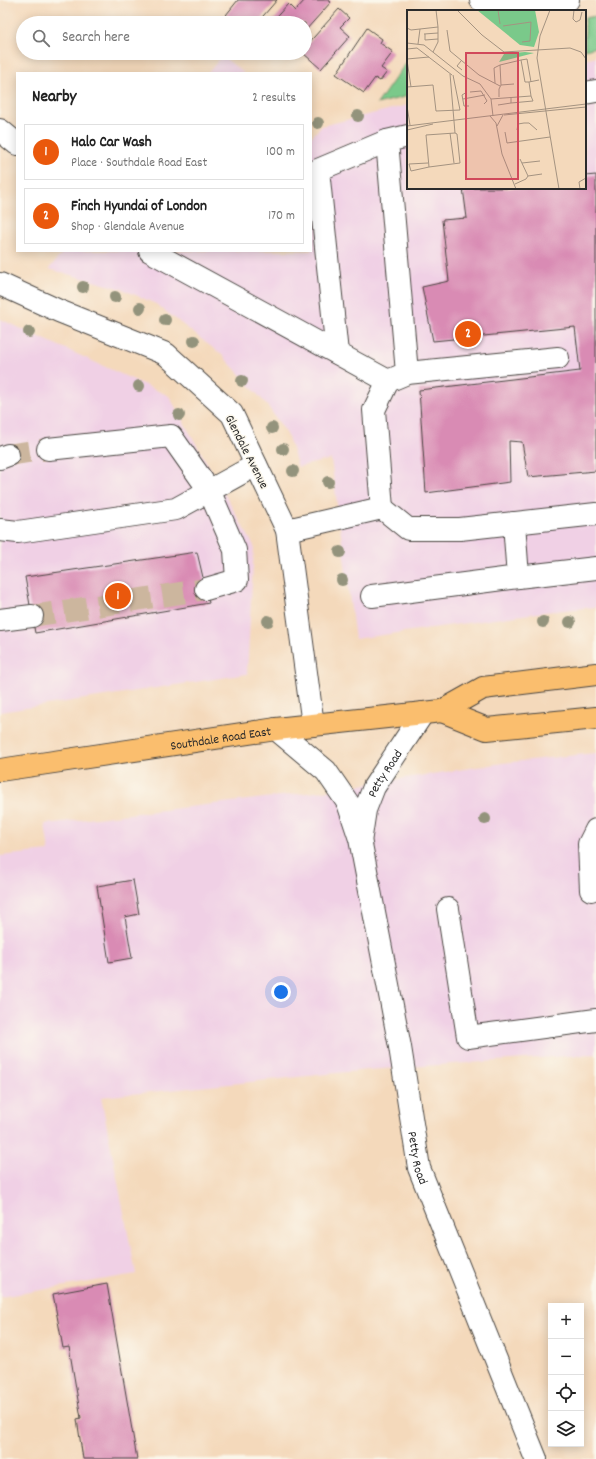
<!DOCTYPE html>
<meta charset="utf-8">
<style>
:root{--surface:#fff;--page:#f6f6f6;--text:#222;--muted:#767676;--line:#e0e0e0;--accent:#ea580c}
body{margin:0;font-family:Dekko,sans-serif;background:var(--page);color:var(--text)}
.controls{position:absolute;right:12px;bottom:12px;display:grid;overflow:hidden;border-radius:0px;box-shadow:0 2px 10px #0003}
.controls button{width:36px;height:36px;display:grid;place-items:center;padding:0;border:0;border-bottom:1px solid var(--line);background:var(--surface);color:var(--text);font:20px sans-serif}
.you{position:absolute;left:281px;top:992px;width:14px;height:14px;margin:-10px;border:3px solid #fff;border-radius:50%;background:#1a73e8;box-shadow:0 0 0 6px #1a73e833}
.badge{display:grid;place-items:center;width:26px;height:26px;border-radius:50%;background:var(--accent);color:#fff;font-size:13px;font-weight:700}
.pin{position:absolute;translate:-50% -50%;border:2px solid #fff;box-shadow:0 1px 4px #0006}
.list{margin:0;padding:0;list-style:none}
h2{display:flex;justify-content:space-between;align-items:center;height:52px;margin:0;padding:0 16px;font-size:17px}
h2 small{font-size:13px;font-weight:400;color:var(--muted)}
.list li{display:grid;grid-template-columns:26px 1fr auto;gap:12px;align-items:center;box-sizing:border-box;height:56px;margin:0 8px 8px;padding:0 8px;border:1px solid var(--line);border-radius:0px}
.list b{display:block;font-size:15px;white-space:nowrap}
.list p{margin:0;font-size:13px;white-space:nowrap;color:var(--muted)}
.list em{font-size:13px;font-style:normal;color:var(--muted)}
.icon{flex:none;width:22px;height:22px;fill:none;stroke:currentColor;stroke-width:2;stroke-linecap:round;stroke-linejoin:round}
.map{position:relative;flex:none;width:596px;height:1459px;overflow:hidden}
.search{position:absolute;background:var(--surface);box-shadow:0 2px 10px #0003;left:16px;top:16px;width:296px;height:44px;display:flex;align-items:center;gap:10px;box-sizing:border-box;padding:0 14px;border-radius:22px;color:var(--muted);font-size:15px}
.panel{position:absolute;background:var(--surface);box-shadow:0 2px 10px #0003;left:16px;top:72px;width:296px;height:180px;border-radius:0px}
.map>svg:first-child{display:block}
.built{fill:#f0d0e5}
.green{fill:#7ac98a;stroke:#527a5a}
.building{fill:#d98bb4}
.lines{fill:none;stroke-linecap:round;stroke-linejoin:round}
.minor-tunnel{stroke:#ccb69e;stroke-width:22;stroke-dasharray:22 11;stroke-linecap:butt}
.minor-casing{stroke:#494541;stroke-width:24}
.major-casing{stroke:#494541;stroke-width:24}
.minor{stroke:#fff;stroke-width:22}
.major{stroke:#fabe6e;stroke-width:22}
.tree{fill:#93937c}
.labels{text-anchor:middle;stroke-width:3;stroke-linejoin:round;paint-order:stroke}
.street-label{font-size:13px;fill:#2b2b2b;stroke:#fbf7ec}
.inset-road{fill:none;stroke:#a49381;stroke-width:1}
.view{fill:#d1495b;fill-opacity:0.15;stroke:#d1495b;stroke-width:2}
.inset-edge{fill:none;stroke:#2b2b2b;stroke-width:2}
</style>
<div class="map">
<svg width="596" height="1459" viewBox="0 0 596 1459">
<rect width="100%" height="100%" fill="#fbf7ec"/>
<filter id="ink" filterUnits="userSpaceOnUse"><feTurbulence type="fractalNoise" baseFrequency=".025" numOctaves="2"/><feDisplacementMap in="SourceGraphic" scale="8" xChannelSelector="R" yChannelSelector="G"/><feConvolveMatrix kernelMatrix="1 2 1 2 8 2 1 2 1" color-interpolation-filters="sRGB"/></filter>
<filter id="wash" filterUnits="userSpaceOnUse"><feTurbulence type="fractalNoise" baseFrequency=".012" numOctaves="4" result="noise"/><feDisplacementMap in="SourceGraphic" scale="16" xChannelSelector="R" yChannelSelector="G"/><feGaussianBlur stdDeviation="0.9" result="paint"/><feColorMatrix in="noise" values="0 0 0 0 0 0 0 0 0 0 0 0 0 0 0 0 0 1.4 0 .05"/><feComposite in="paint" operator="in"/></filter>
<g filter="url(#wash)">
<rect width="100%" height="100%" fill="#f4d9bb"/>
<g class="built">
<polygon points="222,56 244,73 208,73"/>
<polygon points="596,57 596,607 544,612 355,639 331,459 298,467 287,434 267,405 245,380 222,355 156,304 122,289 49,269 64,251 311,251 311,137 322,126 408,105 408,188 585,188 585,60"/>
<polygon points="0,319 169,396 254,546 247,674 0,712"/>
<polygon points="596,753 596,1054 367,1070 101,1097 136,1274 0,1297 0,856 49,851 45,824 316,792 503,763"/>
</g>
<g class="green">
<polygon points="596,16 596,47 585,50 585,18"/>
<polygon points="408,60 408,96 377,104"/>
</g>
<g id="blocks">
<g class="building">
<polygon points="238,0 277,0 257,23 236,23 226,15"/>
<polygon points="305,0 328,0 331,2 305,31 305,23 271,23 288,4 295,11"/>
<polygon points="339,9 349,18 340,27 350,36 321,69 303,53 305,53 305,47"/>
<polygon points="367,28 382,39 380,43 393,52 381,68 387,72 380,81 375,78 364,93 336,74"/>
<polygon points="596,175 596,471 528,477 522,442 509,441 510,482 426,493 419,390 580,371 575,327 433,341 422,287 449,281 442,220 467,218 463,188 585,188 585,176"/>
<polygon points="197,552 209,603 35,633 25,577"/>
<polygon points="133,880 139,914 125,917 132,958 109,962 97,886"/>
<polygon points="107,1284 137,1459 83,1459 77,1419 81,1418 69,1347 63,1348 53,1294"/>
</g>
</g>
</g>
<g filter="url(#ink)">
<use href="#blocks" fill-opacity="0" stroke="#494541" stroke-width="1"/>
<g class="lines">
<g class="minor-tunnel">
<polyline points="8,455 48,449"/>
<polyline points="32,616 206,589"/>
</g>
<defs>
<g id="minor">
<polyline points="481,0 512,6 568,0"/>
<polyline points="585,93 596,91"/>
<polyline points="0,130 17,144"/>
<polyline points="150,251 388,381"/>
<polyline points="0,284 59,311 166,354 232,414 287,530 313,725"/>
<polyline points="337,353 318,170 387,141"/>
<polyline points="407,373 558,358"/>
<polyline points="48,449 171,436 209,490 235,550 237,580 206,589"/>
<polyline points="0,458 8,455"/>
<polyline points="382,508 374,410 388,381 407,373 387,141 408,136"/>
<polyline points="514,523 518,577 596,568"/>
<polyline points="0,530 18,532 176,509 256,465"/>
<polyline points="287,530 382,508 408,529 460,529 596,514"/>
<polyline points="372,596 518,577"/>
<polyline points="0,620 32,616"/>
<path id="s1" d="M 276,729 L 326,771 L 348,803 L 360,839 L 400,1047 L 419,1168 L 536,1459"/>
<path id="s2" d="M 361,836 L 365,810 L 374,787 L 423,713"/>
<polyline points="591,890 589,844 596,830"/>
<polyline points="448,909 468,1037 596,1020"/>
</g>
<g id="major">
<polyline points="442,711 487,729 596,718"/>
<path id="s3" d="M 0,770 L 276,729 L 442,711 L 483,688 L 596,674"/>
</g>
</defs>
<use href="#minor" class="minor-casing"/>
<use href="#major" class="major-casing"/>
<use href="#minor" class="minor"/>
<use href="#major" class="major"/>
</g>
<g class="tree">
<circle cx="358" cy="116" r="6"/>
<circle cx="318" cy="123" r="6"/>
<circle cx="83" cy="287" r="6"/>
<circle cx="115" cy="297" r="6"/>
<circle cx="140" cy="308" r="6"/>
<circle cx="165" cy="320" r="6"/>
<circle cx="29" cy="332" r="6"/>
<circle cx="194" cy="341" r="6"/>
<circle cx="242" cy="381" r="6"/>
<circle cx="139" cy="386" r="6"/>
<circle cx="179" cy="415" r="6"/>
<circle cx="272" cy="428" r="6"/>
<circle cx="283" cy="449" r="6"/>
<circle cx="293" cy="471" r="6"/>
<circle cx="328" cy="482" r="6"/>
<circle cx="340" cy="552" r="6"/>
<circle cx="342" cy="580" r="6"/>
<circle cx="268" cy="621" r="6"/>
<circle cx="543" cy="622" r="6"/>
<circle cx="570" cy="622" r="6"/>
<circle cx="485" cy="819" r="6"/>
</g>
</g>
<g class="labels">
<g class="street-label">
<text transform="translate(248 451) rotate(63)" y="5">Glendale Avenue</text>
<text dy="5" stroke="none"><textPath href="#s3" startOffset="223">Southdale Road East</textPath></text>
<text dy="5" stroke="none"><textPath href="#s2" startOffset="68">Petty Road</textPath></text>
<text dy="5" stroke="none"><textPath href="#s1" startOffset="466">Petty Road</textPath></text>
</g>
</g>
<g transform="translate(407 10)">
<rect width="179" height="179" fill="#f4d9bb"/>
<path d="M 70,0 L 128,0 L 132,22 L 127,37 L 113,35 ZM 118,42 L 127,43 L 92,52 L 97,44 Z" fill="#7ac98a"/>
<path class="inset-road" d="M 50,0 L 75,25 L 97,42 L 163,38 L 174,42 L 179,49M 91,0 L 93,14M 143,0 L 133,26 L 130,48 L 152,179M 167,0 L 166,9 L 169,12 L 173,10 L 175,2M 96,16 L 124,12 L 123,31 L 115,32M 0,18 L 4,20 L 31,17 L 29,0M 40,20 L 43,41 L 72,65 L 93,76M 17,24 L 31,23M 18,24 L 18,30 L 31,29M 0,33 L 17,35 L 56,66 L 73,74 L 84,89 L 86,106M 11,34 L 13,19M 0,39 L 10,38 L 45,65M 26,42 L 31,32 L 31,17M 0,49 L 22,47M 0,50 L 4,77M 54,51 L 50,56 L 55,60M 122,72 L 118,72 L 114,50 L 120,49 L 124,72M 88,73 L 87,58 L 93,55M 94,75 L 107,74M 0,77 L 26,75 L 29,101 L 53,100 L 46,65M 60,82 L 55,85 L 57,96 L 62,96M 63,82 L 74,81 L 80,91 L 77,94M 92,87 L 92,79 L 94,75 L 93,55 L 114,50M 104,88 L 104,93 L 126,91 L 124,86M 56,89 L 78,85M 84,89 L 124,86 L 122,72 L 132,70M 91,95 L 104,93M 0,96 L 3,115M 97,105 L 179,97M 83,106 L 89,113 L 95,144 L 109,179M 0,116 L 179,94M 90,116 L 96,105M 0,120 L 26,114M 110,120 L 111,114 L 117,113 L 122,113 L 130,120M 98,122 L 100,133 L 143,127M 43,123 L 47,153M 21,153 L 2,154 L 4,161 L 22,157 L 19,125 L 48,123 L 43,64M 115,153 L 133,151M 22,157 L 53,153 L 50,124 L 48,123M 121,166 L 135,164M 108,174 L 119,169 L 121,166 L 113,149M 173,179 L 172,172 L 179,168"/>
<path class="view" d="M 59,43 L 111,43 L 111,169 L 59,169 Z"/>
<rect width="179" height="179" class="inset-edge"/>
</g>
</svg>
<div class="controls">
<button>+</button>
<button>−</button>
<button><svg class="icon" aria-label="locate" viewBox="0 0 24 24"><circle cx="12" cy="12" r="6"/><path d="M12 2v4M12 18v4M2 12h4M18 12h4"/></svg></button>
<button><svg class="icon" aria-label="layers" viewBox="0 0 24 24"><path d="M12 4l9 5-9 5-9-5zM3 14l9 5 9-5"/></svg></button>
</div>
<div class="you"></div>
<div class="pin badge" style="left:118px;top:596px">1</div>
<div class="pin badge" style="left:468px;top:334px">2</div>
<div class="search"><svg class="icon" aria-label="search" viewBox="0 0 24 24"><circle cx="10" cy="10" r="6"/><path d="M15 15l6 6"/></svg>Search here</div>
<section class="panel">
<h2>Nearby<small>2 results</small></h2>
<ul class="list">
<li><span class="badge">1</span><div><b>Halo Car Wash</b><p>Place · Southdale Road East</p></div><em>100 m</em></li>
<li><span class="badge">2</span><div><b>Finch Hyundai of London</b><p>Shop · Glendale Avenue</p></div><em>170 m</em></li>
</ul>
</section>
</div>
